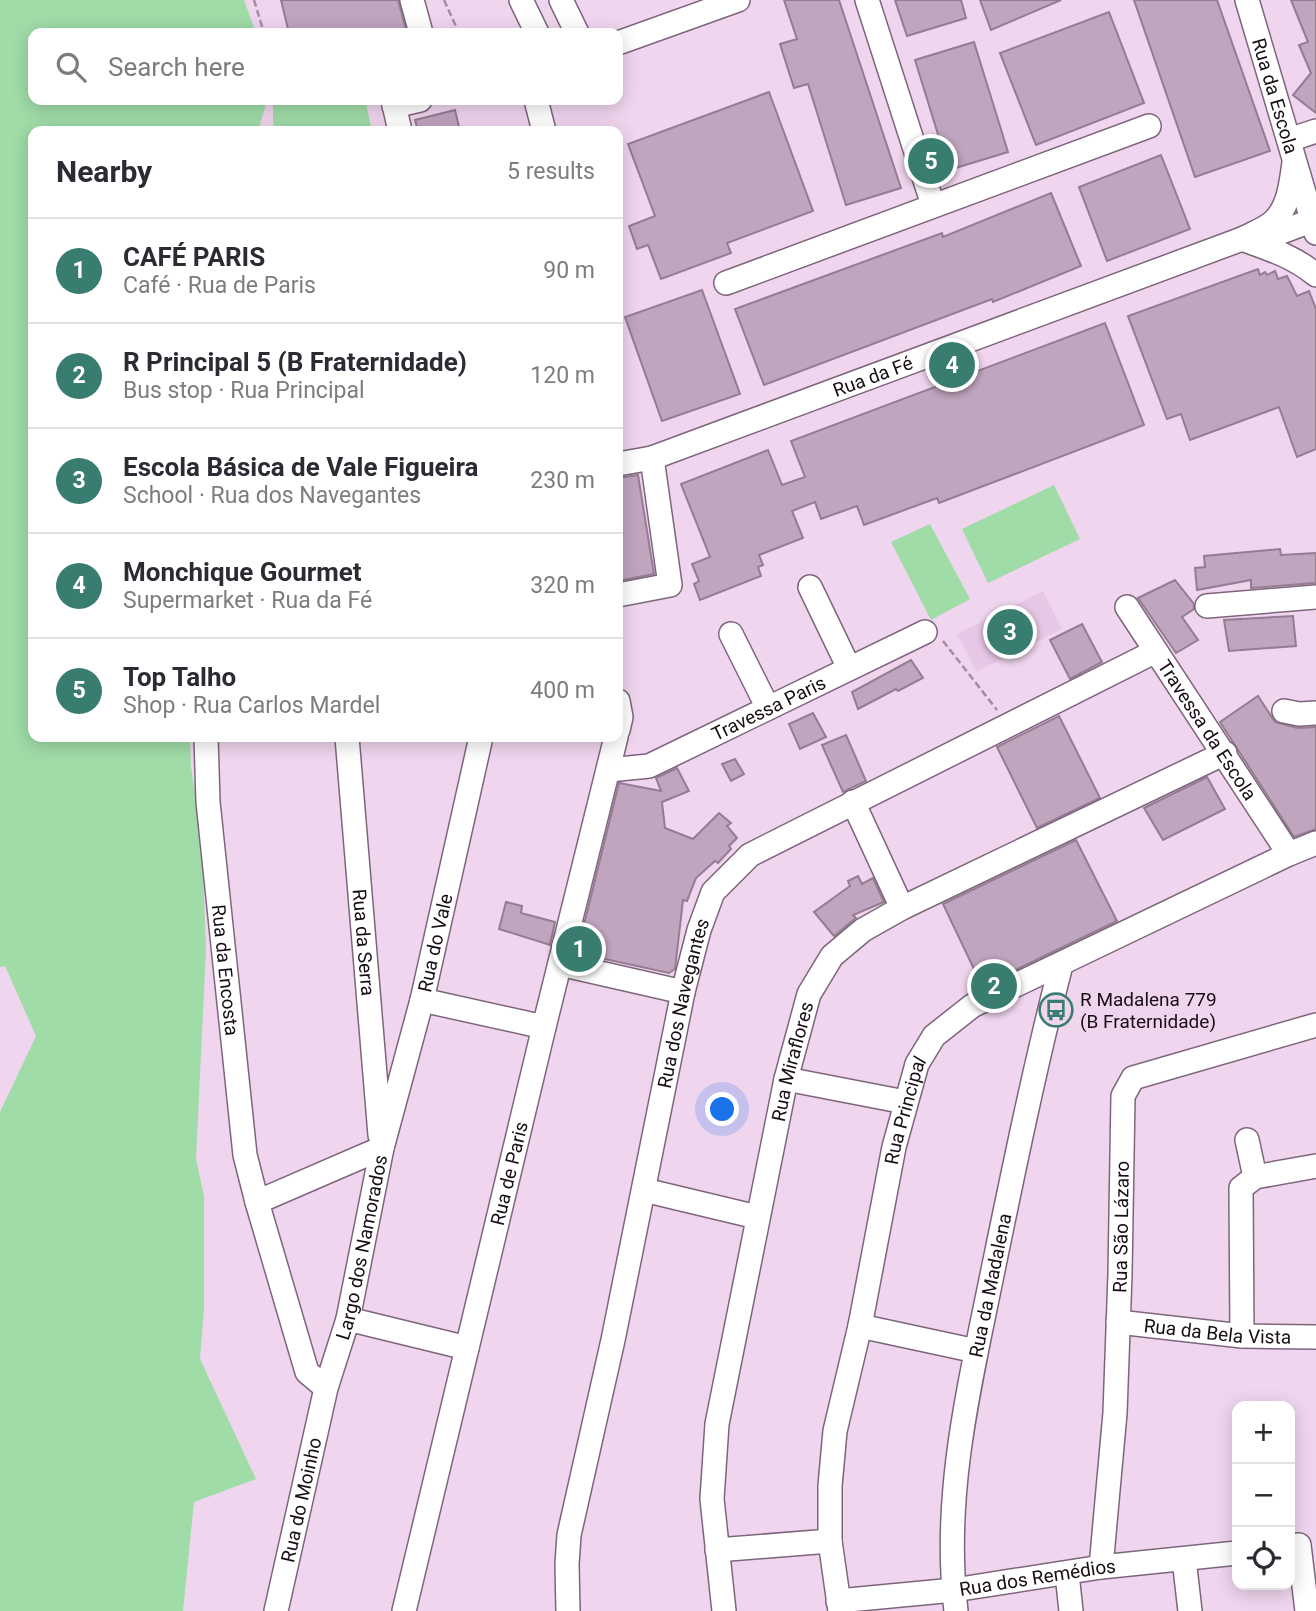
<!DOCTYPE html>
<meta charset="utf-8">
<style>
:root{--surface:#fff;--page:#f7f7f7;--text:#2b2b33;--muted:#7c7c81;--line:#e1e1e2;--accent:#397d70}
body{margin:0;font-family:Roboto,sans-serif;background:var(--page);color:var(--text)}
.controls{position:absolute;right:21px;bottom:21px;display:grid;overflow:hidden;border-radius:14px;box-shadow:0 4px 18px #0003}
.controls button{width:63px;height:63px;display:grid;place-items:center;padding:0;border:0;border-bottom:2px solid var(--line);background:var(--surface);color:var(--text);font:35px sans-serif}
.you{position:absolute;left:723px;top:1110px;width:24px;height:24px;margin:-18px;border:5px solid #fff;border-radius:50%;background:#1a73e8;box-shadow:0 0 0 10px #1a73e833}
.badge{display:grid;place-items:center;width:46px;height:46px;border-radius:50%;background:var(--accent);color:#fff;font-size:23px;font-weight:700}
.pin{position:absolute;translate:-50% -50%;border:4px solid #fff;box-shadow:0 2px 7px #0006}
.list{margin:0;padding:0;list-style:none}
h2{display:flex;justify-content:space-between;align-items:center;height:91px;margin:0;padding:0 28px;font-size:30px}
h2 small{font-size:23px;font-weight:400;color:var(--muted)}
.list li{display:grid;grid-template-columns:46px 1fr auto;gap:21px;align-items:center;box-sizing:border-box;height:105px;padding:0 28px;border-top:2px solid var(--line)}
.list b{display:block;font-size:26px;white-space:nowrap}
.list p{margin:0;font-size:23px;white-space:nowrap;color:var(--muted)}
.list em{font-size:23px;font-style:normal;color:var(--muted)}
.icon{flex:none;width:38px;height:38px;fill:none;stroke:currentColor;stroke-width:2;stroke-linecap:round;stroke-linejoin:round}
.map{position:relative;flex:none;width:1316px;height:1611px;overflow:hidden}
.search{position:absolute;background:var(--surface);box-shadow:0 4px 18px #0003;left:28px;top:28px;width:595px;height:77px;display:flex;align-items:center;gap:18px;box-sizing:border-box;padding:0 24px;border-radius:14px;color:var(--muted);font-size:26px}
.panel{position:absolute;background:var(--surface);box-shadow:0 4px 18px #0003;left:28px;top:126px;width:595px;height:616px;border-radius:14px}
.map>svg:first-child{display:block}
.built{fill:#e7c7e6}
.green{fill:#a0dca8}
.building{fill:#bfa5be;stroke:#947c93;stroke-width:2}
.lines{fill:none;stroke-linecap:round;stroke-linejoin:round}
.minor-casing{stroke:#7d667c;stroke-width:26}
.path{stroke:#a28ea1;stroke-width:2.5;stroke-dasharray:7 3.5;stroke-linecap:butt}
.minor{stroke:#fff;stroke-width:23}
.labels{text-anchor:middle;stroke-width:5;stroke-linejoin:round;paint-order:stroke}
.street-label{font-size:19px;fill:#170e16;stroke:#f0d5ee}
.poi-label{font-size:19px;fill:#170e16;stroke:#f0d5ee;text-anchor:start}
</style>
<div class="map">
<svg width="1316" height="1611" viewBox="0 0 1316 1611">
<rect width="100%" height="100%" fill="#f0d5ee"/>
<polygon class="built" points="1043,591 1062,629 976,672 957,634"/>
<g class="green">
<polygon points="0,0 244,0 256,33 33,33 33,100 267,100 259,128 249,131 33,131 33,737 190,737 191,766 202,844 206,949 196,1159 204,1196 204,1309 200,1359 256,1479 194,1502 183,1611 0,1611 0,1112 36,1036 5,966 0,967"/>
<polygon points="273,102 366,103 372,131 273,131"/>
<polygon points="1054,485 1080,539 988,583 962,529"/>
<polygon points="930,524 970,599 931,620 891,542"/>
</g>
<g class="building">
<polygon points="281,0 398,0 407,33 289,33"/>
<polygon points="784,0 839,0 901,188 846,205 808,84 794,88 780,44 797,39"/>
<polygon points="895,0 961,0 966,18 907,36"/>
<polygon points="980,0 1061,0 991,30"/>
<polygon points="1134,0 1217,0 1270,151 1195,177"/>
<polygon points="1291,0 1316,0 1316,113 1293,95 1311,73 1299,45 1308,42"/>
<polygon points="1109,12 1144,103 1036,145 1000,53"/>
<polygon points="974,42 1008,152 949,170 915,60"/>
<polygon points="769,92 813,211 727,243 731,253 661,279 648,245 637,249 629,226 655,216 628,144"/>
<polygon points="455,110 460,131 418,131 415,120"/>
<polygon points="1161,155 1190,229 1107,261 1079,187"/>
<polygon points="1051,193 1081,266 993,302 992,299 764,385 735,309 942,233 943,237"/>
<polygon points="1258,269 1260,275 1265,272 1267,275 1275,271 1278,279 1287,276 1297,296 1309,291 1316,309 1316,449 1297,457 1279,407 1190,440 1181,414 1167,419 1128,316"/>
<polygon points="702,290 740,394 662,421 625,317"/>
<polygon points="1105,323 1144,425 939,503 937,498 864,525 857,506 821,519 815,502 792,511 803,538 759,555 763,565 758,567 761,576 700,600 694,584 699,581 692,564 710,557 681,484 768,450 782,485 805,477 791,441"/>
<polygon points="638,475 654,574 618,581 618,478"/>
<polygon points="1280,549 1281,555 1316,553 1316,583 1251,588 1251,580 1197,590 1195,568 1205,567 1204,556"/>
<polygon points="1175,580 1194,604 1194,609 1182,617 1198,640 1176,653 1138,598"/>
<polygon points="1293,616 1296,646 1229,651 1224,620"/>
<polygon points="1082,624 1102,662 1070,679 1050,640"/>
<polygon points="911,660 923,678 898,691 896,689 858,709 852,692"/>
<polygon points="1258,696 1275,722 1297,728 1316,727 1316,829 1294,837 1220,722"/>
<polygon points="813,713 826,737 800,749 789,724"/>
<polygon points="1059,716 1100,798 1037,828 997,747"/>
<polygon points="846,735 866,781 843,792 822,745"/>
<polygon points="735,759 744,774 731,781 722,764"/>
<polygon points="677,768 689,791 662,802 665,828 693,839 719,813 731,823 727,826 737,838 729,846 731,849 718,863 715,861 696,878 687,901 683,900 675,969 669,973 577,953 619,783 661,791 656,778"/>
<polygon points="1207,777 1225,809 1163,840 1144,808"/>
<polygon points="1076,840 1117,921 982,986 943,904"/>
<polygon points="858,876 862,884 873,878 884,902 853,915 856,918 834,936 814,912 850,886 848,881"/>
<polygon points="506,902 522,906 521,913 555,922 550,945 499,929"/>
</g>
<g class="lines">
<defs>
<g id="minor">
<polyline points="412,0 421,33"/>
<polyline points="521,0 537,33"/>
<polyline points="561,0 577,33"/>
<polyline points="867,0 933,205"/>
<path id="s1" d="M 1247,0 L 1316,233"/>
<polyline points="618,43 738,0"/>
<polyline points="393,100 400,131"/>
<polyline points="536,100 544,131"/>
<polyline points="394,106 420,100"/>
<polyline points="1289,140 1316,131"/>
<path d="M 1294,163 C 1291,183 1289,208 1273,222 C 1265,229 1252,234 1242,239 C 1269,249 1293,256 1316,275"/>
<polyline points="1260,240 1316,219"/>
<polyline points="726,283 1149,126"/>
<path id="s2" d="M 618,464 L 652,458 L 1242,239"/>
<polyline points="810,587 849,668"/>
<polyline points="618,595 670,585 652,458"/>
<polyline points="1207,606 1316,597"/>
<path id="s3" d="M 1127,607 L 1289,854"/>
<polyline points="731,634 768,708"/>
<polyline points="618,701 621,717 618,730"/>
<polyline points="1284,711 1299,714 1316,713"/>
<path id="s4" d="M 206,737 L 208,802 L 245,1155 L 257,1202"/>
<path id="s5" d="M 347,737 L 380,1135"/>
<path id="s6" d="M 609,770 L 649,766 L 925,632"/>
<polyline points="853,802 902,908"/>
<polyline points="560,964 683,992"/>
<polyline points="422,1000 544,1027"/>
<polyline points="786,1079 905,1102"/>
<polyline points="1247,1140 1255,1177"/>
<path id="s7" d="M 382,1148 L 422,1000 L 481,737"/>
<polyline points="644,1190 757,1217"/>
<polyline points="348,1319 467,1348"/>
<path id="s8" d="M 1118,1322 L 1242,1336 L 1316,1337"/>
<polyline points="860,1326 976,1351"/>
<polyline points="1242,1336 1241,1188 1255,1177 1316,1166"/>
<polyline points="1299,1545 1307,1611"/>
<polyline points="717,1550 830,1541"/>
<polyline points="1184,1559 1190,1611"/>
<path id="s9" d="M 1101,1567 L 1115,1413 L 1120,1274 L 1123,1096 L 1133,1078 L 1316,1025"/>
<polyline points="1067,1574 1071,1611"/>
<path id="s10" d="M 838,1601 L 954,1590 L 1101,1567 L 1237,1553"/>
<path id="s11" d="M 276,1611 L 326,1388 L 348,1319 L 382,1148 L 257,1202 L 307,1372 L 326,1388"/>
<path id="s12" d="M 404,1611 L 544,1027 L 616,737"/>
<path id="s13" d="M 568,1611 L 567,1564 L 569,1535 L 613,1340 L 683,992 L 699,930 L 713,892 L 750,855 L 1154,652"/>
<path id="s14" d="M 724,1611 L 712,1499 L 717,1424 L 786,1079 L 809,994 L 832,956 L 863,930 L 902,908 L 1225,753"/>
<path id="s15" d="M 840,1611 L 830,1541 L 830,1486 L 835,1431 L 860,1326 L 894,1147 L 917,1064 L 934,1036 L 972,1006 L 1289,854 L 1316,843"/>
<path id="s16" d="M 956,1611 C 942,1494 970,1384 993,1270 C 1014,1168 1035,1066 1061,965"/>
</g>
</defs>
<use href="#minor" class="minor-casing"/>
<g class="path">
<polyline points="254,0 264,33"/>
<polyline points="444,0 459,33"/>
<polyline points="943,641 997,710"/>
</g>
<use href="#minor" class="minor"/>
</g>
<defs>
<symbol id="bus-ring" viewBox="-11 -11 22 22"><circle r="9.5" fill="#f0d5ee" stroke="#397d70" stroke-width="1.5"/><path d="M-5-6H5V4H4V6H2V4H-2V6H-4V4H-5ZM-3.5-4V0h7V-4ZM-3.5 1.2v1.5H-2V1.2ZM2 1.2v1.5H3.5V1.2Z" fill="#397d70"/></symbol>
</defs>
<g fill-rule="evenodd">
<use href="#bus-ring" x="1037" y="991" width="38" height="38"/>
</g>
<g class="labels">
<g class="street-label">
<text dy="7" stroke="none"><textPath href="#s1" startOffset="100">Rua da Escola</textPath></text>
<text dy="7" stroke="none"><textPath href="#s2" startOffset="270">Rua da Fé</textPath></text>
<text dy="7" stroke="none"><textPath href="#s6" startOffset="173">Travessa Paris</textPath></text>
<text dy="7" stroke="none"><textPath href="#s3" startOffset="147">Travessa da Escola</textPath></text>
<text dy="7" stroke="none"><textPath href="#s5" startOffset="206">Rua da Serra</textPath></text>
<text dy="7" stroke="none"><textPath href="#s7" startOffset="212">Rua do Vale</textPath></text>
<text dy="7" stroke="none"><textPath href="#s4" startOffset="234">Rua da Encosta</textPath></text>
<text dy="7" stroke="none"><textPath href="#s13" startOffset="620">Rua dos Navegantes</textPath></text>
<text dy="7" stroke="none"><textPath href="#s14" startOffset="558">Rua Miraflores</textPath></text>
<text dy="7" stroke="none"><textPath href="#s15" startOffset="509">Rua Principal</textPath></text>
<text dy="7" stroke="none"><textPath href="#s12" startOffset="450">Rua de Paris</textPath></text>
<text dy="7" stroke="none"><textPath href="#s9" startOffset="341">Rua São Lázaro</textPath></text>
<text dy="7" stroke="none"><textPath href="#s11" startOffset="374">Largo dos Namorados</textPath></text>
<text dy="7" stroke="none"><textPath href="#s16" startOffset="329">Rua da Madalena</textPath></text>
<text dy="7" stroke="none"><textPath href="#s8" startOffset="100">Rua da Bela Vista</textPath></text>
<text dy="7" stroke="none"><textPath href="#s11" startOffset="114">Rua do Moinho</textPath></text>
<text dy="7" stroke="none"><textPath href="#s10" startOffset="201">Rua dos Remédios</textPath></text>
</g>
<g class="poi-label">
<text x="1080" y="1006">R Madalena 779<tspan x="1080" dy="22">(B Fraternidade)</tspan></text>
</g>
</g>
</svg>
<div class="controls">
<button>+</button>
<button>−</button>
<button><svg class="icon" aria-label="locate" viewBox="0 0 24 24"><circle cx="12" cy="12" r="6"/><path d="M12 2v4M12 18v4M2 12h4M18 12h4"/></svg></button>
</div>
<div class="you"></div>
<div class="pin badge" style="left:579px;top:949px">1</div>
<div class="pin badge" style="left:994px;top:986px">2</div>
<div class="pin badge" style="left:1010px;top:632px">3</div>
<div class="pin badge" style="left:952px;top:365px">4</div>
<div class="pin badge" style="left:931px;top:161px">5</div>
<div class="search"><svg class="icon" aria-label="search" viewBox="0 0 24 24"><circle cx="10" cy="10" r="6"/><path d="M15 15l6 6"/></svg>Search here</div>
<section class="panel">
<h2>Nearby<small>5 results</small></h2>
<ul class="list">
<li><span class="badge">1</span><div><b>CAFÉ PARIS</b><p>Café · Rua de Paris</p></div><em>90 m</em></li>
<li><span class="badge">2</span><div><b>R Principal 5 (B Fraternidade)</b><p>Bus stop · Rua Principal</p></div><em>120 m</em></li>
<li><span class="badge">3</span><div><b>Escola Básica de Vale Figueira</b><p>School · Rua dos Navegantes</p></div><em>230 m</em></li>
<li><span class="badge">4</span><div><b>Monchique Gourmet</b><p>Supermarket · Rua da Fé</p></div><em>320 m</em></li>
<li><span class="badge">5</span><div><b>Top Talho</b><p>Shop · Rua Carlos Mardel</p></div><em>400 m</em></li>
</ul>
</section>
</div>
